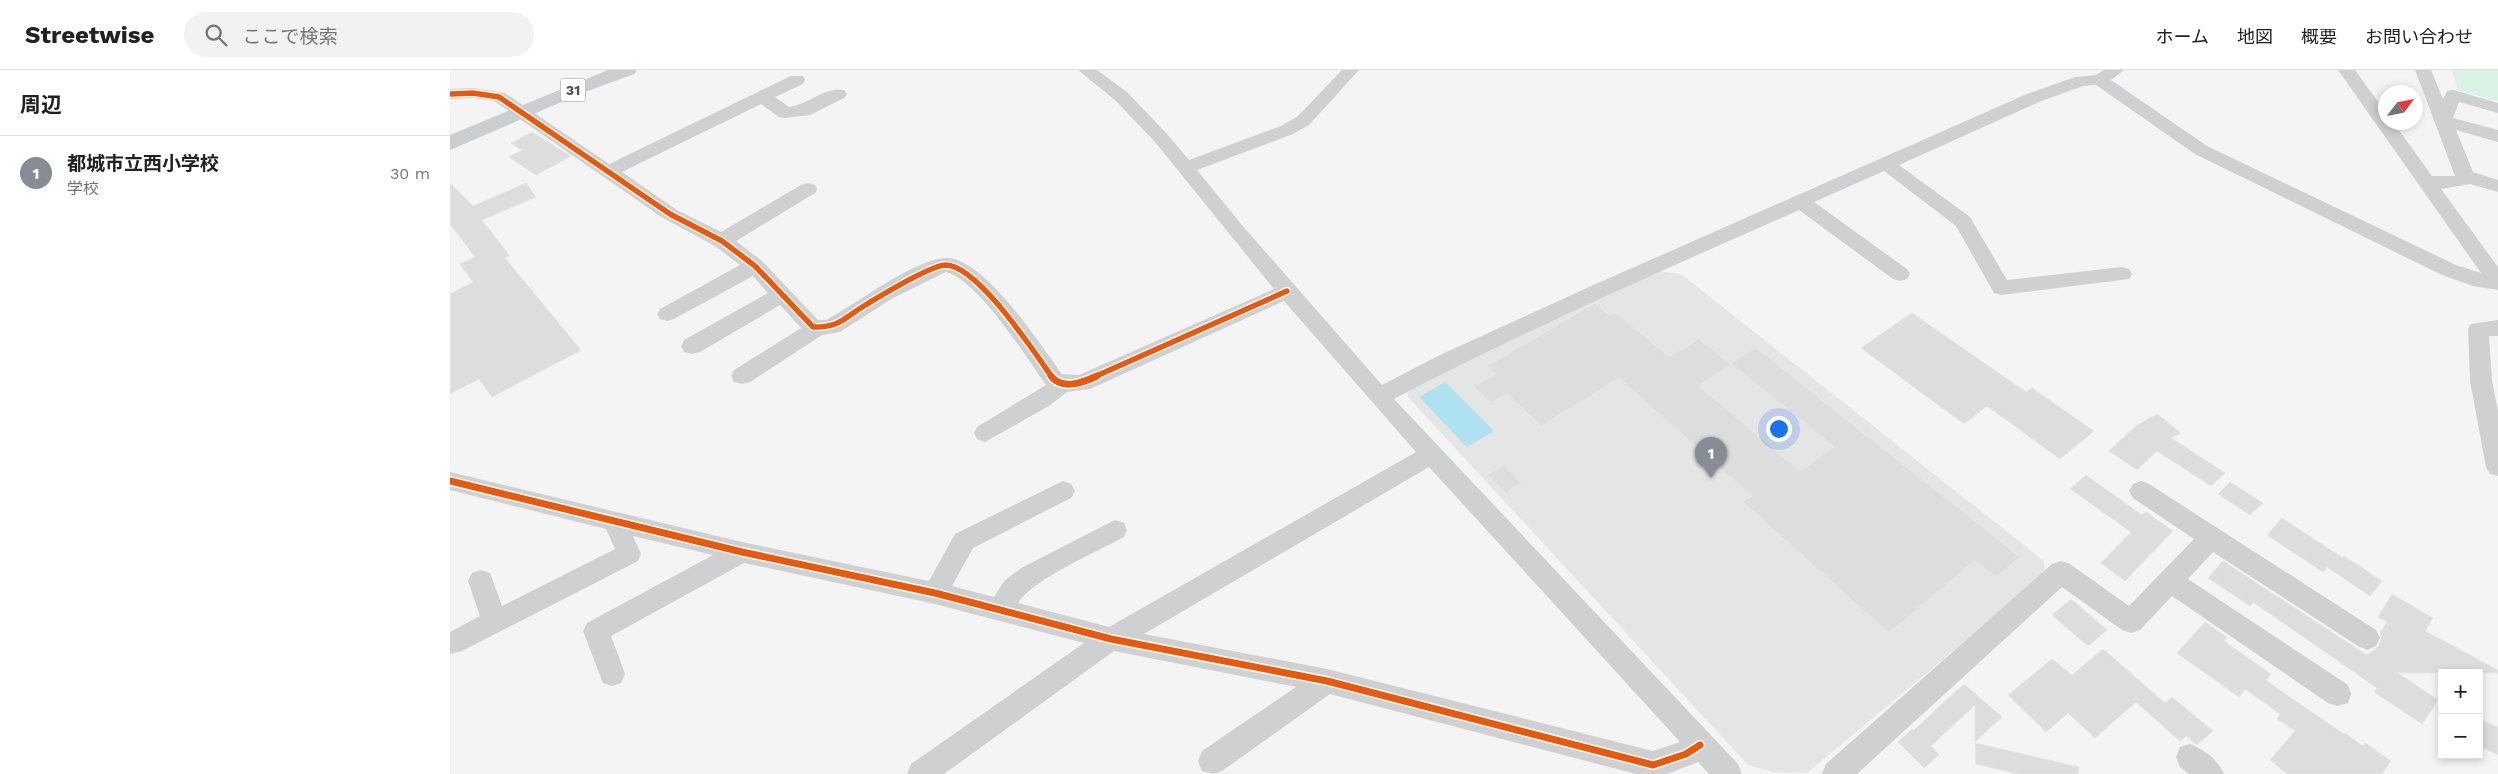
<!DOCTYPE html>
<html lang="ja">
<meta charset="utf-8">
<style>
:root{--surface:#fff;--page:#f2f2f2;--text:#202124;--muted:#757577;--line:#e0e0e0;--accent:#868d94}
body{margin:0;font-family:"Work Sans","Noto Sans JP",sans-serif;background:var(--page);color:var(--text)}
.controls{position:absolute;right:15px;bottom:15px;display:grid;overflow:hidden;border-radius:0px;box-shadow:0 2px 8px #0003}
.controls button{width:45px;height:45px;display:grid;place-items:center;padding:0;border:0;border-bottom:1px solid var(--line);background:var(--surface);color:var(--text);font:25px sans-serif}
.compass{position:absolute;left:1928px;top:15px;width:45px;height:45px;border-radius:50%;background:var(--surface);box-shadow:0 2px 8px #0003;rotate:58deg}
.you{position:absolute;left:1328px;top:358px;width:18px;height:18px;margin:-12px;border:4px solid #fff;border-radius:50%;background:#1a73e8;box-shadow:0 0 0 8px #1a73e833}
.badge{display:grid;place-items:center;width:32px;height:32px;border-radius:50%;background:var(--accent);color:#fff;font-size:16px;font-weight:700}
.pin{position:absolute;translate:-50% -41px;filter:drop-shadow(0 1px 2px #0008)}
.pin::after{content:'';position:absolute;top:26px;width:18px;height:15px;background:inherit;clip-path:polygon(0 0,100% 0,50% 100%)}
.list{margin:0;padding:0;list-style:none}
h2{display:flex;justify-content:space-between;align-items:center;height:65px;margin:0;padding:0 20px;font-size:21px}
h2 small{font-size:16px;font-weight:400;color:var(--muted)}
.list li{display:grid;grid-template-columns:32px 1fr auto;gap:15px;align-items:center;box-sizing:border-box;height:75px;padding:0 20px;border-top:1px solid var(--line)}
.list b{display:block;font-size:19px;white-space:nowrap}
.list p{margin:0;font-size:16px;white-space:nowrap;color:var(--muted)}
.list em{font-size:16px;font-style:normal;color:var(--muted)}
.icon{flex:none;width:28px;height:28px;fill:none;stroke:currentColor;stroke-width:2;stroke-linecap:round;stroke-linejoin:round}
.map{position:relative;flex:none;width:2048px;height:704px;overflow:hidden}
header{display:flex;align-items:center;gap:30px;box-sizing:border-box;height:70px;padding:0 25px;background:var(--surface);border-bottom:1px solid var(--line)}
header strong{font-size:24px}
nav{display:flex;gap:28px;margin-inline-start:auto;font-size:18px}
.search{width:350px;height:45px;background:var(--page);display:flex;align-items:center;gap:12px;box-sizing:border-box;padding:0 18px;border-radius:28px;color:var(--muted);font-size:19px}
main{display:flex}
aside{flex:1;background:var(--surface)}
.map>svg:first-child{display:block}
.education{fill:#e6e5e6}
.green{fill:#d9f2e3}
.water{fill:#aee2f0}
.building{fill:#ddddde;stroke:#e5e6e7}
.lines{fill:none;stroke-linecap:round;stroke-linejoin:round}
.minor{fill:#ced0d2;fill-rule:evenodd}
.major{fill:#caced1;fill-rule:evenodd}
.cycleway-far1-casing{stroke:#fff;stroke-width:8}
.cycleway-casing{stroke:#fff;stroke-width:10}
.cycleway-far1{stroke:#e8590c;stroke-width:5.5}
.cycleway{stroke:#e8590c;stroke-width:7}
.labels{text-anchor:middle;stroke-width:4.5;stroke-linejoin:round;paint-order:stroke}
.shield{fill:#fff;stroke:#808990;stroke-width:1}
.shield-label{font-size:14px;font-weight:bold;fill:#4a5661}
</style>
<header>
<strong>Streetwise</strong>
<div class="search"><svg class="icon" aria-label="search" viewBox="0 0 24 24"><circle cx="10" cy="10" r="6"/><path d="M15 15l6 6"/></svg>ここで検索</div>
<nav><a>ホーム</a><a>地図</a><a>概要</a><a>お問い合わせ</a></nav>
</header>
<main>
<aside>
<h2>周辺<small></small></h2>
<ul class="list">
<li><span class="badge">1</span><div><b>都城市立西小学校</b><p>学校</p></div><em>30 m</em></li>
</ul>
</aside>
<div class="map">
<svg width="2048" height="704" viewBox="0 0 2048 704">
<rect width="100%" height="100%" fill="#f4f4f4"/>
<polygon class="education" points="1206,201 1231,204 1594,491 1595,504 1357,703 1323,702 1298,695 957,326 961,317"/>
<polygon class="green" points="2002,0 2048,0 2048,31 2008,20"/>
<polygon class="water" points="995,312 1044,361 1017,377 969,327"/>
<g class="building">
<polygon points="82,62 121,86 86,105 59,87 72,80 61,73"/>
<polygon points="0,113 23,136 76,113 86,127 32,150 60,186 55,188 131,280 42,327 29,309 0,324 0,224 23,212 10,194 25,187 0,154"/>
<polygon points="1145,233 1159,245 1165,242 1219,287 1249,269 1281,295 1249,316 1350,401 1384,377 1281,293 1306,278 1570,487 1546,507 1525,490 1439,563 1293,432 1302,426 1169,308 1091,356 1057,324 1041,333 1024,317 1046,304 1037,296"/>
<polygon points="1462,243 1576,322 1582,318 1644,361 1610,389 1537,336 1514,354 1411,278"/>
<polygon points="1707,344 1731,363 1721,368 1775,403 1761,416 1707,381 1687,400 1659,381 1687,355"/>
<polygon points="1054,395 1072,413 1056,423 1038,405"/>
<polygon points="1636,405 1692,445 1696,442 1723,461 1675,511 1651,493 1681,462 1620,419"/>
<polygon points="1780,412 1813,433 1800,445 1768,424"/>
<polygon points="1832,448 1893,488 1894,486 1932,511 1920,526 1877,497 1873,502 1817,465"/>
<polygon points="1773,491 1917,585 1928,577 1932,569 1930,563 1937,552 1928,547 1942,524 1983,548 1975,561 2048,600 2048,603 1948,603 1988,630 1972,654 1924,622 1927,618 1803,532 1800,536 1758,508"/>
<polygon points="1621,529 1657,560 1638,576 1602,545"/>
<polygon points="1755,552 1777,567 1774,571 1821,604 1816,610 1831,621 1894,664 1895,663 1913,676 1915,673 1941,691 1932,704 1837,704 1820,690 1845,661 1827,649 1830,644 1795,619 1789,627 1727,583"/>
<polygon points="1653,579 1715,633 1722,627 1763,661 1747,675 1736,666 1730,671 1686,632 1645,668 1618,643 1596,662 1558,625 1602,589 1622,605"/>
<polygon points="1514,614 1552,647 1525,672 1525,635 1481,676 1489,685 1474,698 1448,672 1462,659 1464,660"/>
<polygon points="2029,649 2048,657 2048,685 2029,676"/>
<polygon points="1525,673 1629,697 1628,704 1568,704 1526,694"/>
</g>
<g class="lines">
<g class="minor">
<path d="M 628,0 L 647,0 L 677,22 L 717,64 L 739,90 L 831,56 L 847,47 L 892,0 L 909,0 L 859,55 L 843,64 L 747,100 L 791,154 L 932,315 L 990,285 L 1139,217 L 1577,24 L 1625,7 L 1646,5 L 1654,0 L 1674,0 L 1661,10 L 1757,76 L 2006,195 L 2031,203 L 1888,0 L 1905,0 L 1936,43 L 1936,52 L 1943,52 L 1982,106 L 2005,106 L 1965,0 L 1981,0 L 1993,29 L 1997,21 L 2003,20 L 2048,33 L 2048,43 L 2009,32 L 2003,48 L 2048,60 L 2048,72 L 2006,60 L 2023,102 L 2048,110 L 2048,122 L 2020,114 L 1991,119 L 2048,197 L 2048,220 L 2023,216 L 1992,205 L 1745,84 L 1646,15 L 1633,16 L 1589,32 L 1449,95 L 1520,147 L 1557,210 L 1672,197 L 1679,199 L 1682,204 L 1679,209 L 1551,225 L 1544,223 L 1506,156 L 1434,101 L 1364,132 L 1457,199 L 1460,204 L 1457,209 L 1450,211 L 1443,209 L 1349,140 C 1213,200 1076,260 944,329 L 1288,694 L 1292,704 L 1259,704 L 1248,692 L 1217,704 L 1186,704 L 880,624 L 772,701 L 763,704 L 752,701 L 748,691 L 752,681 L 846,617 L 664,581 L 494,704 L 457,704 L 461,694 L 634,573 L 485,534 L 294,493 L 161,566 L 175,604 L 171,613 L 162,616 L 153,613 L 133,561 L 137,553 L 263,485 L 183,466 L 191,484 L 188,491 L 12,581 L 0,584 L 0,562 L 30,546 L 18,511 L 22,503 L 31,500 L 40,503 L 52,536 L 165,479 L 156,459 L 0,420 L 0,402 L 292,472 L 479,511 L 505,464 L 613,411 L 621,414 L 625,421 L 621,428 L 523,478 L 502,516 L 544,527 L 555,510 L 573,497 L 665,450 L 674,453 L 677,460 L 674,467 C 647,482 583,509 568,533 L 659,557 L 966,382 L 834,231 L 640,319 L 617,322 L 599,336 L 535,372 L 527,369 L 524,363 L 527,357 L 596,315 C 576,287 528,210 496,202 L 443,228 L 390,262 L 372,265 L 300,312 L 292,314 L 284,312 L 281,306 L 284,300 L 351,258 L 330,235 L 250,282 L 242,284 L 234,282 L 231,276 L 234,270 L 318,223 L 303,206 L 224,249 L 217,251 L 210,249 L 207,244 L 210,239 L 290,195 L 265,176 L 213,148 L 44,31 L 23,28 L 0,29 L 0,19 L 23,18 L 55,23 L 159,94 L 341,6 L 353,6 L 355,10 L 353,14 L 325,27 L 339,37 C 357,35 376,16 394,20 L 397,24 L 394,28 L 360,45 L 335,48 L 329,47 L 311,34 L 172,102 L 227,140 L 271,162 L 351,115 L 358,113 L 365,115 L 367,119 L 365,123 L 286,171 L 312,191 L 368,250 L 376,250 C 407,234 460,191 495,188 C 533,185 591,276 612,304 L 629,305 L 824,219 L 705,72 L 665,30 ZM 979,397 L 1230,672 L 1203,681 L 877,599 L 694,564 Z"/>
<polygon points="2048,250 2048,266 2039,266 2042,311 2048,341 2048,406 2040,404 2036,397 2020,311 2018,259 2021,254"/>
<polygon points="1691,411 1699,414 1926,560 1930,568 1926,576 1917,580 1908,576 1763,482 1738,509 1898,615 1901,624 1898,633 1888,636 1878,633 1722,526 1690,560 1681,563 1672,560 1612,517 1407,704 1372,704 1376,694 1602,494 1611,491 1620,494 1679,536 1744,469 1683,428 1679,421 1683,414"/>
<path d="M 1740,674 C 1754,679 1768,690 1774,704 L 1739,704 L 1730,697 L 1726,687 L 1730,677 Z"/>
</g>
<polygon class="major" points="158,0 187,0 184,4 135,22 0,80 0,65"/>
<defs>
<g id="cycleway-far1">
<path d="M 0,24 L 23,23 L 49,27 L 220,144 L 272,171 L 305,196 L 363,257 C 390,258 395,247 417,234 C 432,225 481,195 496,195 C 528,196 584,282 602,307"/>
<polyline points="644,307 837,221"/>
</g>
<g id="cycleway">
<path d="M 601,306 C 612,321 634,312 647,306"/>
<polyline points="0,411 292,482 485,523 661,569 877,611 1203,695 1236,684 1250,675"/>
</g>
</defs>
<use href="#cycleway-far1" class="cycleway-far1-casing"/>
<use href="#cycleway" class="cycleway-casing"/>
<use href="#cycleway-far1" class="cycleway-far1"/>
<use href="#cycleway" class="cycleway"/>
</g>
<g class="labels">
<rect class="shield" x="110.5" y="8.5" width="25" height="23" rx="4"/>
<g class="shield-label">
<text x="123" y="25">31</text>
</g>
</g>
</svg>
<div class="controls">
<button>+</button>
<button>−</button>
</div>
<svg class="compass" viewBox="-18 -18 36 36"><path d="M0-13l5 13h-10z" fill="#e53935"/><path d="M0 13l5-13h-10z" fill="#757577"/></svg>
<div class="you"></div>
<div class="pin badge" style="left:1261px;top:408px">1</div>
</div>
</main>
